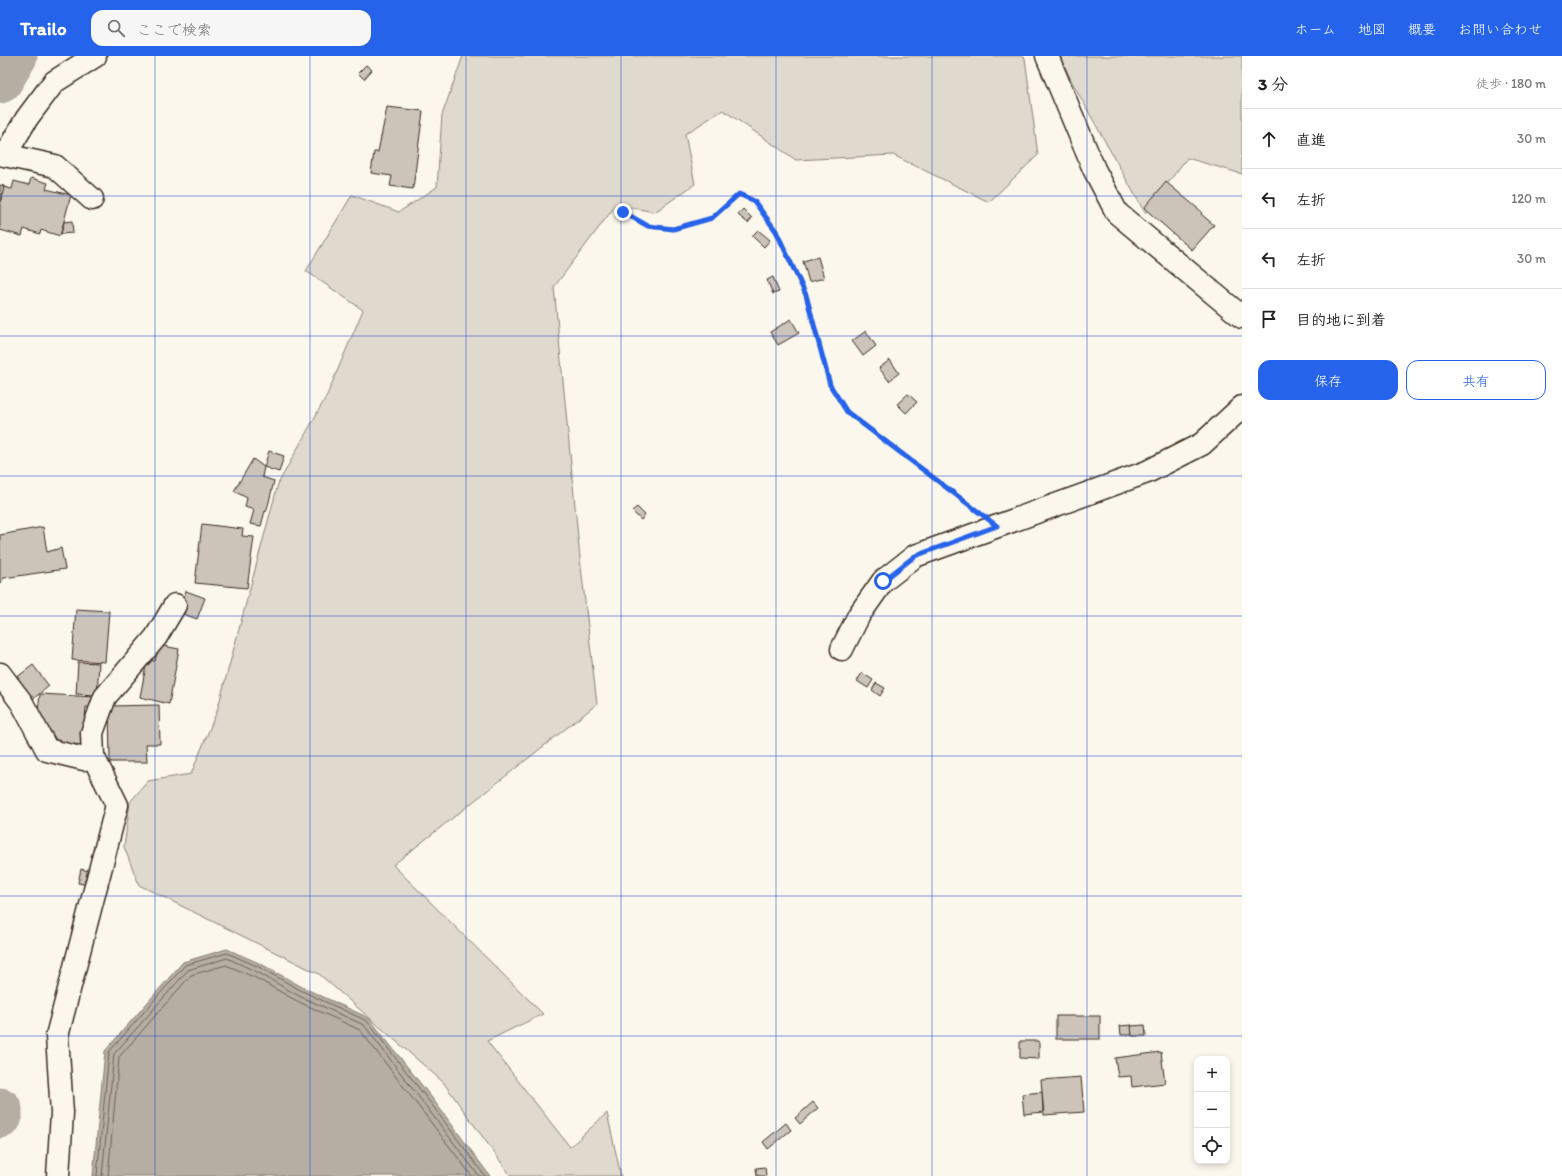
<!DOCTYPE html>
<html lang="ja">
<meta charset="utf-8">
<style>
:root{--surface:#fff;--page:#f6f6f6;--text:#202124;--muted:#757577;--line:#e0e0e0;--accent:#2563eb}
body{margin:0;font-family:Itim,"Klee One",sans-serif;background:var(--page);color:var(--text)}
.controls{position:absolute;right:12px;bottom:12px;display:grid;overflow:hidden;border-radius:8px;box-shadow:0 2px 6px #0003}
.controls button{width:36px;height:36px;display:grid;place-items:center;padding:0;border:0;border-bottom:1px solid var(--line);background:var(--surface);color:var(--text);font:20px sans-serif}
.stop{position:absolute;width:12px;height:12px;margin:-9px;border:3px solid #2563eb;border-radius:50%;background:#fff}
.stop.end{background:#2563eb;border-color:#fff;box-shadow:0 1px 4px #0008}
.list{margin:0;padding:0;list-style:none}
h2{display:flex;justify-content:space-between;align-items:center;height:52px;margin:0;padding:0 16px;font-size:17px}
h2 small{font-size:13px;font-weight:400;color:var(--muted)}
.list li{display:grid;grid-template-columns:26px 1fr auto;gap:12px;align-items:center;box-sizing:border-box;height:60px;padding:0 16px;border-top:1px solid var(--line)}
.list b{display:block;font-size:15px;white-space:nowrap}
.list em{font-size:13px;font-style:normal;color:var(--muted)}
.actions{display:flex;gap:8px;padding:12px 16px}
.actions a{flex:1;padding:9px 0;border:1px solid var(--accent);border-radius:12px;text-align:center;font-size:14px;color:var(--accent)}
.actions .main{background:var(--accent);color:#fff}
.icon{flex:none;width:22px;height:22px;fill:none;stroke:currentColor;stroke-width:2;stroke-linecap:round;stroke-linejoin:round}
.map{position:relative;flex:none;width:1242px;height:1120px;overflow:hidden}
header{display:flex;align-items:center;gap:24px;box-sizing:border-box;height:56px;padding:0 20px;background:var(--accent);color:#fff}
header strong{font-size:19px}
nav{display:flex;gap:22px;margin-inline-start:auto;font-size:14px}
.search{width:280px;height:36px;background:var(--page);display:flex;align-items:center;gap:10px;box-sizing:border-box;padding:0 14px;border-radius:12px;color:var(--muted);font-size:15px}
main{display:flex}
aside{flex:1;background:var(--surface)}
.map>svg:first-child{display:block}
.green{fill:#dfd9ce;stroke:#8d8276}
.water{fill:#b6aea2;stroke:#85796d}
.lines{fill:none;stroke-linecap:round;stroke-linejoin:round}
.shore{stroke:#6c5f53;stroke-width:1}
.river{stroke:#b6aea2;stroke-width:45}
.building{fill:#ccc4b9;stroke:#3b2a1e}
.minor-casing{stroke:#3b2a1e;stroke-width:25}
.path{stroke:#3b2a1e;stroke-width:2.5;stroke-dasharray:4 3;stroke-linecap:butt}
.minor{stroke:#fbf7ec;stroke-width:22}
.route{stroke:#2563eb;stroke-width:5}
.grid{fill:none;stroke:#1d4ed8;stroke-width:1;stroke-opacity:0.55}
</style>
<header>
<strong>Trailo</strong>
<div class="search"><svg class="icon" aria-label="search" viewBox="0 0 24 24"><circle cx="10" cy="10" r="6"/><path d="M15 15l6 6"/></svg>ここで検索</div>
<nav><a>ホーム</a><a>地図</a><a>概要</a><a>お問い合わせ</a></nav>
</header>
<main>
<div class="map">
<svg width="1242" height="1120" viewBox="0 0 1242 1120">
<rect width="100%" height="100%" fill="#fbf7ec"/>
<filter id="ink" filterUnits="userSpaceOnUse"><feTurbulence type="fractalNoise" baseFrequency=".025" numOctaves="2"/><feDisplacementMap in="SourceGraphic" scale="8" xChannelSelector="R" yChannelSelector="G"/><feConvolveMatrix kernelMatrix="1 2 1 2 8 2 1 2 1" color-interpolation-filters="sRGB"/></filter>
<g filter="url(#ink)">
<g class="green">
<polygon points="463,0 1022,0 1025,2 1038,99 989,146 893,99 796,104 723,54 685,78 695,128 655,156 616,149 554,231 580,502 597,648 393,809 543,958 487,985 570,1091 607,1057 621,1120 511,1120 443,1026 319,918 139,829 124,791 130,746 148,725 191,718 217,655 278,428 327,339 363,254 306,215 352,139 399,156 437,131 442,59"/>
<polygon points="1060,0 1242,0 1242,118 1187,102 1145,157 1073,28"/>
</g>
<polygon class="water" points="227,893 261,908 304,932 369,962 435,1046 490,1120 93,1120 105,995 183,906"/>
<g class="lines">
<g class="shore">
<polyline points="97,1120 109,996 185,909 227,897 259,911 302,935 367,965 432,1049 485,1120"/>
<polyline points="102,1120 114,998 188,914 227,902 257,916 299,940 364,969 479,1120"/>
<polyline points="108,1120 119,1001 191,919 226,909 254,921 297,945 360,974 472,1120"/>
</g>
<g class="river">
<polyline points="0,25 15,0"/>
<polyline points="0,1054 0,1060"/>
</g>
</g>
<g class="building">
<polygon points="366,9 372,14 364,23 358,17"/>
<polygon points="387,51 423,55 413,133 390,130 392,120 371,117 374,96 378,96"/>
<polygon points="31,122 48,127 46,133 71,139 60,180 41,174 40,178 24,173 22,180 0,174 0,148 4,131 12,133 14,125 29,129"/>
<polygon points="1166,126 1202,156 1201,158 1214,169 1192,194 1144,152"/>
<polygon points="0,129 4,130 0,148"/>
<polygon points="743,153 752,162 748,167 738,159"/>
<polygon points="72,165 73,177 61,178 64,166"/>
<polygon points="758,174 770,184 764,191 752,180"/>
<polygon points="818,201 824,222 809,226 803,205"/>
<polygon points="773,221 779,236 773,238 767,224"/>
<polygon points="791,263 799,277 778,289 770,276"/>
<polygon points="866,275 876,290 863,300 852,285"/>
<polygon points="890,304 899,317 889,325 879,312"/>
<polygon points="908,338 917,346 906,357 897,348"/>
<polygon points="269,395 284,400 279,416 264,411"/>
<polygon points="253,403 264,411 262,421 274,425 269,446 266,456 265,455 261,470 250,468 254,454 245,451 247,442 234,435"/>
<polygon points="637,451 645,459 641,464 632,455"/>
<polygon points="202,468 243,473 242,480 254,481 247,532 195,527"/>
<polygon points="43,471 47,496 61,492 65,513 4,522 0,527 0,479"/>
<polygon points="186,535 205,542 197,563 178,556"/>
<polygon points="76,553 109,555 105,606 72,604"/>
<polygon points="158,589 179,593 169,648 140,641 147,604 155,605"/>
<polygon points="78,606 99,607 97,639 76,638"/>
<polygon points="33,609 49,630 33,643 16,622"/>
<polygon points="862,617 873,624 868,632 857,625"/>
<polygon points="876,627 885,632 880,640 872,634"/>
<polygon points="40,638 95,641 94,652 86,651 83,689 58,687 38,655"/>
<polygon points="159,649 160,688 146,688 147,706 110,706 109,650"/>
<polygon points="81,813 92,816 89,829 78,827"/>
<rect x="1056" y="960" width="44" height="23"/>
<polygon points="1132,969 1132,979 1121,979 1120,970"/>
<polygon points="1145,969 1146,980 1132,980 1131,970"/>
<polygon points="1020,985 1039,985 1039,1003 1020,1002"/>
<polygon points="1161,996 1165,1027 1132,1031 1131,1020 1118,1021 1115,1002"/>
<polygon points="1081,1021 1084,1056 1044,1059 1041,1024"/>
<polygon points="1042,1036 1043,1056 1024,1058 1022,1038"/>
<polygon points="813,1046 818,1052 800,1068 795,1062"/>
<polygon points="786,1067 791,1074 768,1093 763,1086"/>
<polygon points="765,1111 766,1120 757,1120 756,1112"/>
</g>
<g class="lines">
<defs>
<g id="minor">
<polyline points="1047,0 1094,113 1117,157 1242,261"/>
<polyline points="0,98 55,110 92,143"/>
<polyline points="5,99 27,62 54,26 95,0"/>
<polyline points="842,593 859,559 883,525 915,500 1147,416 1202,388 1242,351"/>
<polyline points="0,618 22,647 47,694 84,703 93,700"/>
<polyline points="58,1120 62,1057 57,980 117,749 93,700 92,677 105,641 156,581 175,549"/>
</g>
</defs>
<use href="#minor" class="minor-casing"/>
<polyline class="path" points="623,156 648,170 673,173 712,162 739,138 754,145 776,175 806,239 830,329 847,356 975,453"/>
<use href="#minor" class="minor"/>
</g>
</g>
<g class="lines" filter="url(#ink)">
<polyline class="route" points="623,156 648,170 673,173 712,162 739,138 754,145 776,175 806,239 830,329 847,356 997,470 915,500 883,525"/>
</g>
<path class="grid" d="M 155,0 L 155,1120M 310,0 L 310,1120M 466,0 L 466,1120M 621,0 L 621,1120M 776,0 L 776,1120M 932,0 L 932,1120M 1087,0 L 1087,1120M 0,140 L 1242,140M 0,280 L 1242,280M 0,420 L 1242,420M 0,560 L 1242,560M 0,700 L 1242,700M 0,840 L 1242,840M 0,980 L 1242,980"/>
</svg>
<div class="controls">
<button>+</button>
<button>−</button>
<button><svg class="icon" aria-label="locate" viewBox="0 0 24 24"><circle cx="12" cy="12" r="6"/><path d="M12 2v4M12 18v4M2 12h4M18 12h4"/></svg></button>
</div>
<div class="stop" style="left:883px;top:525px"></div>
<div class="stop end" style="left:623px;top:156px"></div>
</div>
<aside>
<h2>3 分<small>徒歩 · 180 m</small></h2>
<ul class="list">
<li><svg class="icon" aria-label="ahead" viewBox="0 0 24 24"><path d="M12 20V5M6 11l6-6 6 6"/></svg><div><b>直進</b></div><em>30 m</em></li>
<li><svg class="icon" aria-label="left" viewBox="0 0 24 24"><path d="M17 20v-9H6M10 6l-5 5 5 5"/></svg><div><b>左折</b></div><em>120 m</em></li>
<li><svg class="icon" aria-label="left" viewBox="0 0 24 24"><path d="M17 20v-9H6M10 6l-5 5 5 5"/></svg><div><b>左折</b></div><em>30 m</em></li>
<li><svg class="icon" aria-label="arrive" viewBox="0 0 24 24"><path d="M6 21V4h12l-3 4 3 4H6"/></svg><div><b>目的地に到着</b></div></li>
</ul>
<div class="actions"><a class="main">保存</a><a>共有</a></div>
</aside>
</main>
